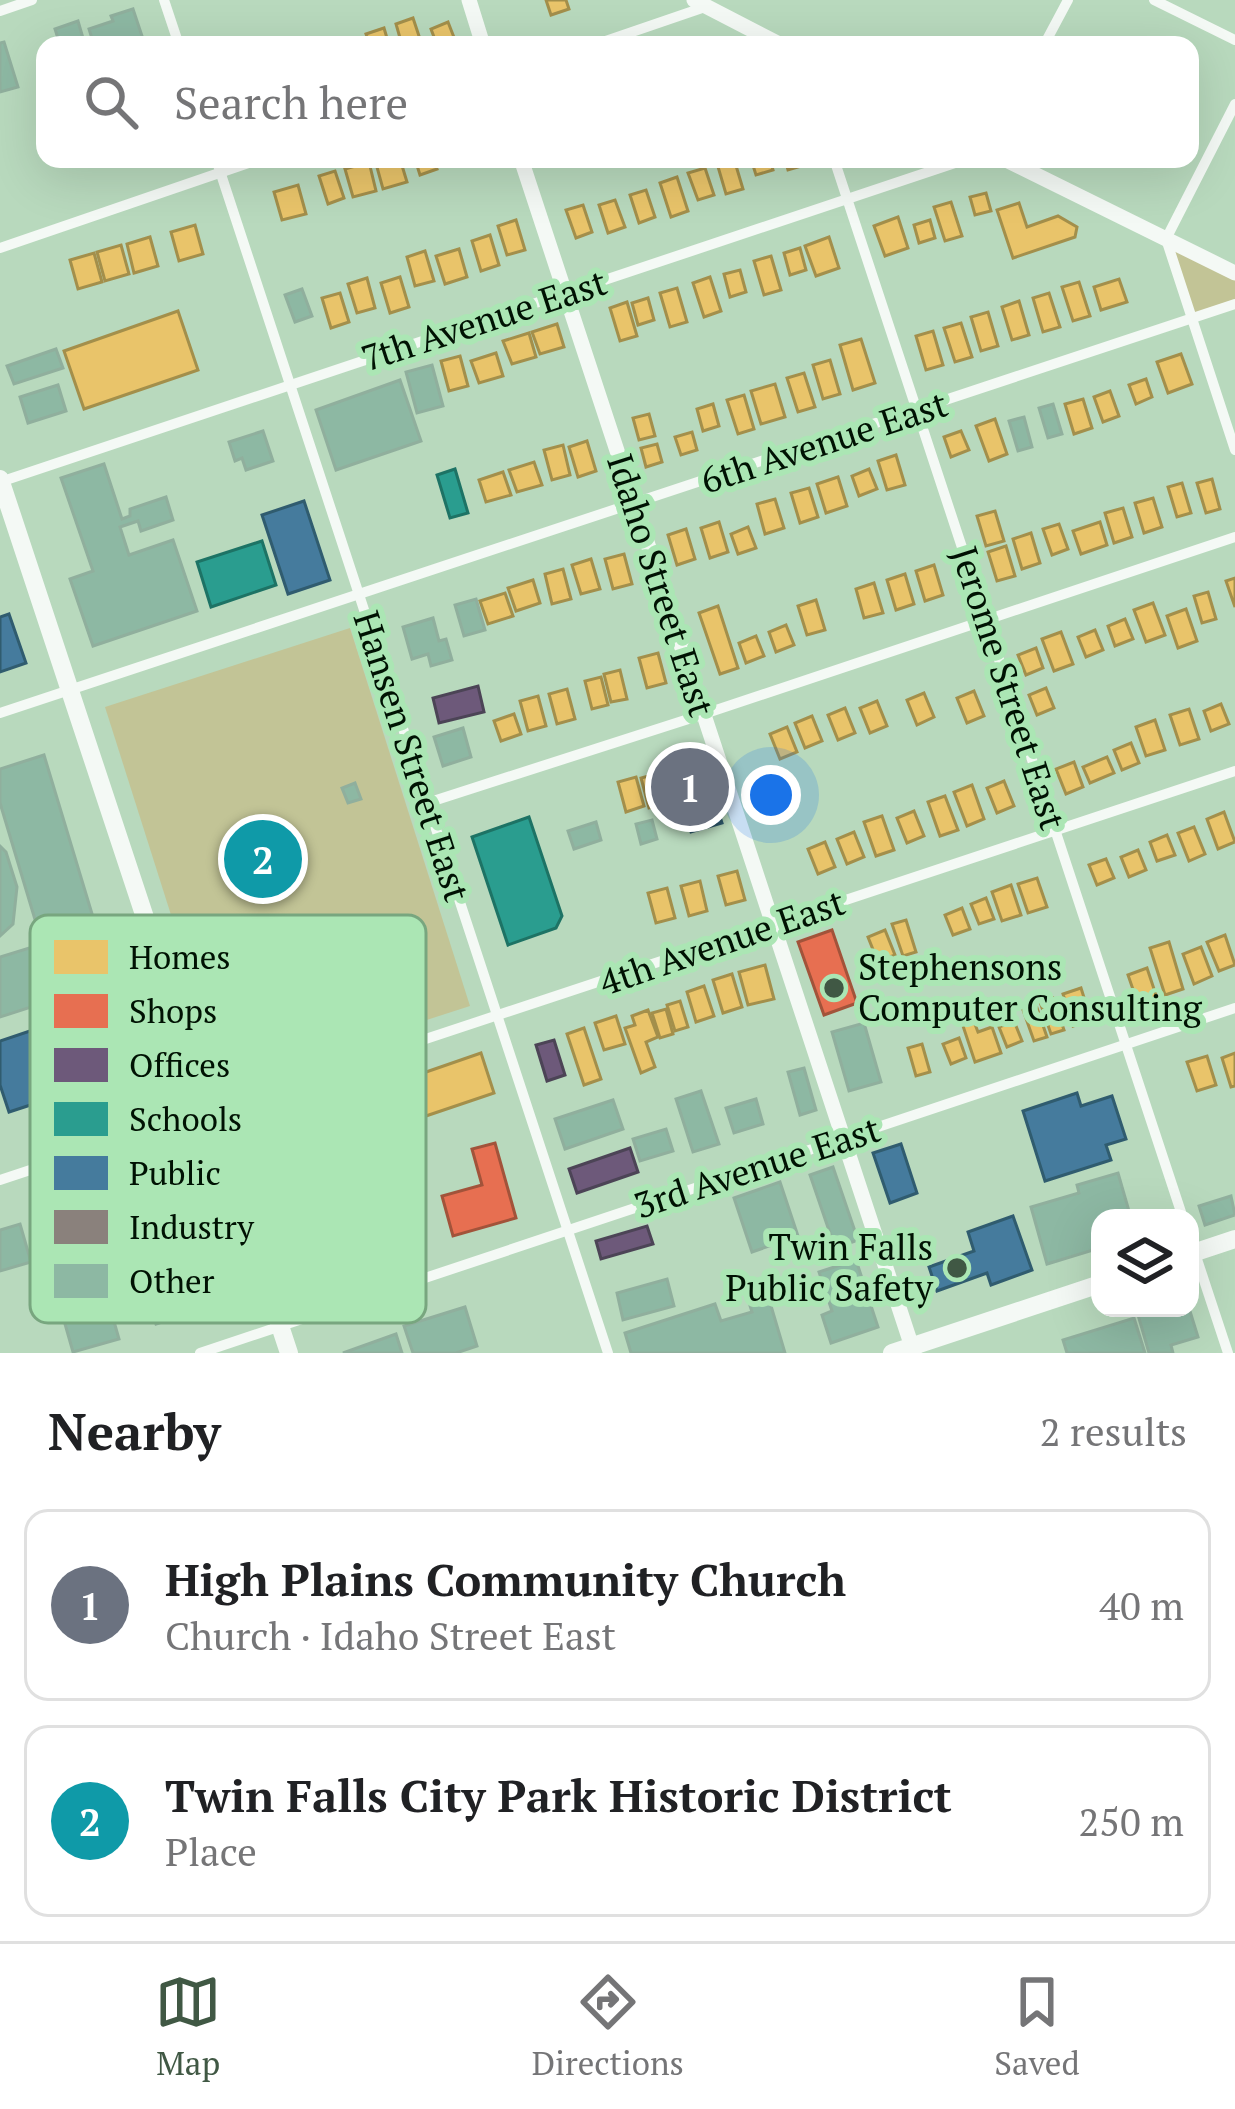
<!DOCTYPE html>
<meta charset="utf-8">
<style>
:root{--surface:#fff;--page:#f6f6f6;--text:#202124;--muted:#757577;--line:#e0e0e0;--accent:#405844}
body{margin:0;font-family:"PT Serif",serif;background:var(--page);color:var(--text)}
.controls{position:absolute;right:36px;bottom:36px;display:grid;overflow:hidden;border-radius:24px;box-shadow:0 12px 48px #0002}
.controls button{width:108px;height:108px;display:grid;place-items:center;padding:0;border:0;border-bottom:3px solid var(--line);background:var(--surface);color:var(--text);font:60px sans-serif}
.you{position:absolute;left:771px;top:795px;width:42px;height:42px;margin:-30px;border:9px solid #fff;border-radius:50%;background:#1a73e8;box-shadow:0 0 0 18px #1a73e833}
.badge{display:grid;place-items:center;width:78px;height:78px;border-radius:50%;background:var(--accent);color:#fff;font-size:39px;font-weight:700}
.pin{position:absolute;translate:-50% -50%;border:6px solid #fff;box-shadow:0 3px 12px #0006}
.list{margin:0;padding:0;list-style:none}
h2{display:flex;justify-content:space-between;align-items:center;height:156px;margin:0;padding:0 48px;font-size:51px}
h2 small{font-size:39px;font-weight:400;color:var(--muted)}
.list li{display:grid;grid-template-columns:78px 1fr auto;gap:36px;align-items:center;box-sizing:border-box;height:192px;margin:0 24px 24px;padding:0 24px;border:3px solid var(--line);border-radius:24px}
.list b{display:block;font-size:45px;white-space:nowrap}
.list p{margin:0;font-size:39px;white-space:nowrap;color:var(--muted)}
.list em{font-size:39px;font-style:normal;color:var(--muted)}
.icon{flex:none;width:66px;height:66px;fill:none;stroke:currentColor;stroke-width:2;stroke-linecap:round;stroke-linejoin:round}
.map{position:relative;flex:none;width:1235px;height:1353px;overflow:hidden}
.search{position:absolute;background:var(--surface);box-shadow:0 12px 48px #0002;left:36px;right:36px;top:36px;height:132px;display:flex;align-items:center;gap:30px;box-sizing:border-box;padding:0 42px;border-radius:24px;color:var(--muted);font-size:45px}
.sheet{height:588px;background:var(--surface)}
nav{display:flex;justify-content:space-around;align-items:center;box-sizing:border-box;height:168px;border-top:3px solid var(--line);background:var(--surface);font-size:33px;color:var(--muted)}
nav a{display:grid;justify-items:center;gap:6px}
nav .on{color:var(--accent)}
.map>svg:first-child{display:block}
.green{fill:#c2c496}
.homes{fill:#e9c46a;stroke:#a38f4b;stroke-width:3}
.shops{fill:#e76f51;stroke:#a2533a;stroke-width:3}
.offices{fill:#6d597a;stroke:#4c4456;stroke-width:3}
.schools{fill:#2a9d8f;stroke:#1d7365;stroke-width:3}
.public{fill:#457b9d;stroke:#305c6f;stroke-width:3}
.building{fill:#8db8a3;stroke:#90af9d;stroke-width:3}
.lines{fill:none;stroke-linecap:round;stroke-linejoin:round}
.street{stroke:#f4f9f5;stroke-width:10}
.secondary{stroke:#f4f9f5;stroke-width:15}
.primary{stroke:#f4f9f5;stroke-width:18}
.poi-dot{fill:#405844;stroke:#abe6b4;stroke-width:4.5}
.labels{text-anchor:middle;stroke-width:12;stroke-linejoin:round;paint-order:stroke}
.street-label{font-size:36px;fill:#001203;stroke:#abe6b4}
.poi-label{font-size:36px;fill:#001203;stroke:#abe6b4;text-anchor:start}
.key{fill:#abe6b4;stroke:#78a67f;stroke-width:3}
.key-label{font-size:33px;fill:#001203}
</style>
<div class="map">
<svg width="1235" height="1353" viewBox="0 0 1235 1353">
<rect width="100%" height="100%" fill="#b8d9bd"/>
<g class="green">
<polygon points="1166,239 1235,273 1235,304 1192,319"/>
<polygon points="350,628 470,1006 225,1085 105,707"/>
</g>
<g class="homes">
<polygon points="546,0 566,0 569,9 551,15"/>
<polygon points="413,18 422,45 402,45 396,24"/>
<polygon points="448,22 455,40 437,45 431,29"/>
<polygon points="384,28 389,45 370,45 366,34"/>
<polygon points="400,159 407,182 383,189 375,160"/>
<polygon points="415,159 433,159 437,169 420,175"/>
<polygon points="734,159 743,189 726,194 716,160"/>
<polygon points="751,159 770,159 773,170 756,175"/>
<polygon points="785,159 803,159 805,165 788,170"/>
<polygon points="369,162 376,191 353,197 345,169"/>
<polygon points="705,168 714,195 698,200 688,173"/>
<polygon points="335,171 344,198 328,204 319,176"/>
<polygon points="677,177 688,211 671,217 660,183"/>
<polygon points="298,185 306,214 282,220 274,192"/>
<polygon points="646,190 655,217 639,223 630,195"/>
<polygon points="986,193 991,211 975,215 970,197"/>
<polygon points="615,200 625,227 608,233 599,205"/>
<polygon points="951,202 962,236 945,241 934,207"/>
<polygon points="1019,203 1027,227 1058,216 1077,227 1075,237 1013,258 997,210"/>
<polygon points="583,205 592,232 576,238 566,210"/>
<polygon points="898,217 908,248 885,256 874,226"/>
<polygon points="516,220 525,250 507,255 498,226"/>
<polygon points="930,220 935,238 919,243 914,225"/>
<polygon points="195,225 203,254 179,261 171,232"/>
<polygon points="490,235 499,265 481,271 472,241"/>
<polygon points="150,237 158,266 134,273 127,244"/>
<polygon points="829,237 839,268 816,276 805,246"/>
<polygon points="121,245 129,274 105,281 97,252"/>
<polygon points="800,248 806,270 790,275 784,253"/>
<polygon points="459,249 467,277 445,284 436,256"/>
<polygon points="425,251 434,281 415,286 407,257"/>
<polygon points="94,253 102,282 78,289 70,260"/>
<polygon points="771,256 781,290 764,295 754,261"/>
<polygon points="740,270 746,292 730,297 724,274"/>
<polygon points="400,277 409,307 390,313 381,283"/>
<polygon points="710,277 721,311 704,317 693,283"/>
<polygon points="367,278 375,308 357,313 348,284"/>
<polygon points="1119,279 1127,302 1101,310 1094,287"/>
<polygon points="1079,282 1090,316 1073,321 1062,287"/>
<polygon points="677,288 687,322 670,327 660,293"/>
<polygon points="340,293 349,322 331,328 322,298"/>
<polygon points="1049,293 1060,327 1043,332 1033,298"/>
<polygon points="648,298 654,320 638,325 632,303"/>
<polygon points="1019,301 1029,335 1012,340 1002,307"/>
<polygon points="627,302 637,336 620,341 610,308"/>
<polygon points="178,311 198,370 84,409 64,351"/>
<polygon points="988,312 998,346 981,351 971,317"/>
<polygon points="961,323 972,357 955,362 944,328"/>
<polygon points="557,324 564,347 540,354 532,332"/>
<polygon points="933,331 943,365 926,370 916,336"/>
<polygon points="529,333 536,357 512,364 503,341"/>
<polygon points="861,339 875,383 853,390 840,345"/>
<polygon points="496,353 503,376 479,383 471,361"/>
<polygon points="1181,354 1192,384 1168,393 1157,362"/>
<polygon points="460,356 468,386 449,391 441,361"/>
<polygon points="830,360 840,394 823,399 813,365"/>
<polygon points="804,373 815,407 798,412 787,378"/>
<polygon points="1146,379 1152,397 1136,404 1129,385"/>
<polygon points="775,384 785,417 761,424 751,391"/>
<polygon points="1110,391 1119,416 1103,422 1094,397"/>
<polygon points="744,395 754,429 738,434 727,400"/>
<polygon points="1083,399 1092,428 1074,434 1065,404"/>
<polygon points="713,404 719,426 703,431 697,409"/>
<polygon points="649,414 655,436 639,440 633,418"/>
<polygon points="995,419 1007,454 989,461 976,426"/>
<polygon points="961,431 969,450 951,457 944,437"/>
<polygon points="692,432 697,450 681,455 675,437"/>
<polygon points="587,441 596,471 578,477 569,447"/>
<polygon points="657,444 662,462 646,467 641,448"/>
<polygon points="563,445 570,475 552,480 544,450"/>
<polygon points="896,455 905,485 887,490 878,461"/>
<polygon points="534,462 542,485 517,492 509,470"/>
<polygon points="869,469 877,489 859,496 852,476"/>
<polygon points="503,472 511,495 486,502 479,480"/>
<polygon points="838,477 847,506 826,513 817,484"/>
<polygon points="1212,479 1220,509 1206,513 1197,483"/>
<polygon points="1182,483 1191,513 1177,517 1168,487"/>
<polygon points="809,488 818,517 800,523 791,493"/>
<polygon points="1153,498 1162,527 1144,533 1135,503"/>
<polygon points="775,499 784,528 765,534 757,504"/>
<polygon points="1123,508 1132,537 1114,543 1105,513"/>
<polygon points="995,511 1004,541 986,546 977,516"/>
<polygon points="719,522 728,552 710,558 701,528"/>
<polygon points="1100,522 1107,545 1081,554 1073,531"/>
<polygon points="1059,524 1068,549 1052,555 1043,529"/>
<polygon points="748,527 756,548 738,554 731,534"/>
<polygon points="686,529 695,559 677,565 668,535"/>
<polygon points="1031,533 1040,563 1022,569 1013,539"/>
<polygon points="1006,546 1015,576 997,581 988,552"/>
<polygon points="624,554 632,584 613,589 605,559"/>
<polygon points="591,559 600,589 581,594 572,565"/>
<polygon points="934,565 943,595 925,601 916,571"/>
<polygon points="563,569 571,599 552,604 545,574"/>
<polygon points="905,574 914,604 896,610 887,580"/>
<polygon points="1235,578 1235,607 1226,581"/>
<polygon points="533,580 540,603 516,611 508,588"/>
<polygon points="874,583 883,613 864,618 856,589"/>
<polygon points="1208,592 1216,619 1202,623 1194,596"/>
<polygon points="505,593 513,616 488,624 480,601"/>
<polygon points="816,600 825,630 807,635 798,606"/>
<polygon points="1153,603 1165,635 1146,642 1134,610"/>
<polygon points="718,606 738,668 720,674 699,613"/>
<polygon points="1186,609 1197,641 1178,648 1167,616"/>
<polygon points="1125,619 1133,639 1115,646 1108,626"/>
<polygon points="786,625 794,645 776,652 769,632"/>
<polygon points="1095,630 1103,650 1086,657 1078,637"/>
<polygon points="1061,632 1073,664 1054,671 1042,639"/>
<polygon points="756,636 764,656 746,663 739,643"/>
<polygon points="1036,648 1043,668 1026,675 1018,655"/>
<polygon points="658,653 666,683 647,688 639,658"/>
<polygon points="620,670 627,699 611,702 604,674"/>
<polygon points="601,677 608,705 592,709 585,681"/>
<polygon points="1046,688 1054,708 1037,715 1029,695"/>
<polygon points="567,689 575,719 557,724 549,694"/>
<polygon points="974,691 984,716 967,723 957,698"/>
<polygon points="924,693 934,717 917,725 907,700"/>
<polygon points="538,696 546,726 528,731 520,701"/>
<polygon points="877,701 887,726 870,733 860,708"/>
<polygon points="1221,704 1229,724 1211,731 1204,711"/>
<polygon points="845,708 855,733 838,740 828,715"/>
<polygon points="1189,709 1199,739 1180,745 1170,715"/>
<polygon points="514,714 521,734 501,741 494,721"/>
<polygon points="812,716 822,741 805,748 795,723"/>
<polygon points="1155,720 1165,750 1146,756 1136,727"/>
<polygon points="787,727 797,752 780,759 770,734"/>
<polygon points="1131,743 1139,763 1122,770 1114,750"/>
<polygon points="1107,757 1114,773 1090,783 1083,767"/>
<polygon points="1074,762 1083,787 1066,794 1056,769"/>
<polygon points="659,773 667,803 649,808 641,778"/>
<polygon points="636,777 644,806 626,812 618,782"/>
<polygon points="1004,781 1014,806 997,813 987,788"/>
<polygon points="972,785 984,819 967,826 954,792"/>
<polygon points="945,796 958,830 940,836 928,802"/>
<polygon points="914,811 924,836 907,843 897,818"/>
<polygon points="1224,812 1235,842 1218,849 1207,819"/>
<polygon points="882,816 894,850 876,856 864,822"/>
<polygon points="1194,827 1205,854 1189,861 1178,833"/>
<polygon points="854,832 864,857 847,864 837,839"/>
<polygon points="1167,835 1175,855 1157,861 1150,842"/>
<polygon points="825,842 835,867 818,874 808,849"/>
<polygon points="1138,850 1146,870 1129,877 1121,857"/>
<polygon points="1106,859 1114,878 1097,885 1089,865"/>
<polygon points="737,871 745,900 726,905 718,876"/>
<polygon points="1037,878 1047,907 1028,913 1018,884"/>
<polygon points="700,881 707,911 689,916 681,886"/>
<polygon points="1011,885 1021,915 1002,921 992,892"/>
<polygon points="667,888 675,918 656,923 648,893"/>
<polygon points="986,898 994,919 979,924 971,904"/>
<polygon points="962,908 970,929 953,935 945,915"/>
<polygon points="906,920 916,952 903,956 892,924"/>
<polygon points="885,930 895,955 878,962 868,937"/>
<polygon points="1225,935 1235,965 1219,971 1207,942"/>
<polygon points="1169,942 1183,989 1165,995 1150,948"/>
<polygon points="1201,947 1212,976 1194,984 1183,954"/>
<polygon points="765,965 774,999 748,1005 739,972"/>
<polygon points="1147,968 1157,998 1138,1004 1128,975"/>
<polygon points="732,974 742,1007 723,1013 713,980"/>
<polygon points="704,986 714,1016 696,1022 687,992"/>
<polygon points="1081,988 1091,1020 1073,1026 1063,994"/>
<polygon points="1053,998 1064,1030 1051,1034 1040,1002"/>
<polygon points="680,1001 688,1027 675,1031 667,1005"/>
<polygon points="1036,1005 1047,1037 1034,1041 1023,1010"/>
<polygon points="666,1009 673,1034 660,1038 652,1013"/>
<polygon points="648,1010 658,1037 646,1042 655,1067 641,1073 625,1028 635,1025 632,1016"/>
<polygon points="616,1016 625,1044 604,1050 595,1023"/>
<polygon points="973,1019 978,1032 992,1027 1001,1053 975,1062 962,1023"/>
<polygon points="1014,1021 1022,1041 1007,1047 999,1027"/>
<polygon points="584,1028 601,1079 584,1085 567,1034"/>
<polygon points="959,1038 966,1058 951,1064 943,1044"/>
<polygon points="922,1044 930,1072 916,1076 908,1048"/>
<polygon points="481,1053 494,1093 417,1119 403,1080"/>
<polygon points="1235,1053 1235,1086 1231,1087 1222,1058"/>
<polygon points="1207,1056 1216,1085 1197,1091 1187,1062"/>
</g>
<g class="shops">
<polygon points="832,930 857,1003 824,1015 798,942"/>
<polygon points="495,1143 516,1218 453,1236 442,1196 482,1185 472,1149"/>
</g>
<g class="offices">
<polygon points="478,686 484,712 439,723 433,698"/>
<polygon points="554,1040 565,1075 547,1081 536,1045"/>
<polygon points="630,1148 638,1172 577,1193 569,1169"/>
<polygon points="647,1226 653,1244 601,1259 596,1241"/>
</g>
<g class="schools">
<polygon points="455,469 468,513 450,518 437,475"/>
<polygon points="262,541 276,585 211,607 197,562"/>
<polygon points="529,817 562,916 556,928 508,945 472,837"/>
</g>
<g class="public">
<polygon points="304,501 330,580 288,594 262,515"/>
<polygon points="9,614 26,663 0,672 0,617"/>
<polygon points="695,765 708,803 715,801 722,823 691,832 673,773"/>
<polygon points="33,1030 55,1097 9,1112 0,1085 0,1041"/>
<polygon points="1077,1093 1081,1106 1112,1096 1126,1139 1106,1145 1111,1160 1045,1181 1023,1111"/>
<polygon points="901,1144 917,1193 890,1203 873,1153"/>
<polygon points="1013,1216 1032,1270 991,1285 987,1273 937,1291 929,1267 974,1251 968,1232"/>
</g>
<g class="building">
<polygon points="133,9 145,45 94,45 89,29 113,21 111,16"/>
<polygon points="78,21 85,45 60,45 55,29"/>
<polygon points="4,42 18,87 0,92 0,43"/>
<polygon points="302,289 312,316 295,322 285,295"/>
<polygon points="56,349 63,368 14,384 7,366"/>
<polygon points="432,365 443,406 417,413 406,372"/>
<polygon points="400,380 421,441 336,470 316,410"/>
<polygon points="58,385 66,411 28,423 20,397"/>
<polygon points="1053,404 1062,434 1048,438 1039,408"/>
<polygon points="1024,417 1032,447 1018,451 1009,421"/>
<polygon points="263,431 273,461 246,470 242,458 235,461 229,442"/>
<polygon points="104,464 122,519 130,516 130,509 166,497 173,520 141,531 138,521 120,527 129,555 173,540 197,611 93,646 70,579 93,571 61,478"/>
<polygon points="476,599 485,630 464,636 455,605"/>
<polygon points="433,618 439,641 446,639 452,660 431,666 428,654 412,659 403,627"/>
<polygon points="463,728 471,757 443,766 434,737"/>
<polygon points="44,755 96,927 42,943 0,803 0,769"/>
<polygon points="355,783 361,799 348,803 342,788"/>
<polygon points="652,820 657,839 641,844 636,824"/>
<polygon points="596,822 601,840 574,849 568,831"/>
<polygon points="0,846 6,852 17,887 13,924 0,936"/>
<polygon points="255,847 258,861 253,872 244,875 233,871 224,857"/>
<polygon points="110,923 127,976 0,1017 0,957"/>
<polygon points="864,1023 881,1082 849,1091 832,1032"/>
<polygon points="804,1068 816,1110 800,1115 788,1072"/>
<polygon points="701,1091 719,1144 693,1152 676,1099"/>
<polygon points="756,1099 763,1124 734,1133 726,1108"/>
<polygon points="613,1100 623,1129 565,1149 555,1119"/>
<polygon points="666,1129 673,1151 640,1161 633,1139"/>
<polygon points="833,1167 858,1240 835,1248 810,1175"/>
<polygon points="1118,1173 1131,1218 1100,1218 1100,1248 1047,1264 1031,1207 1079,1193 1077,1185"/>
<polygon points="780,1182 798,1236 752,1252 734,1198"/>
<polygon points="1231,1196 1235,1215 1205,1225 1199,1206"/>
<polygon points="20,1224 31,1262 0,1271 0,1230"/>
<polygon points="219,1239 239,1296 156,1324 137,1268"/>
<polygon points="856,1260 878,1327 831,1343 822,1315 832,1311 819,1272"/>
<polygon points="667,1279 674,1306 623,1320 617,1293"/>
<polygon points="766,1289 785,1353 631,1353 625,1333 715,1304 721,1321 752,1312 747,1296"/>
<polygon points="105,1290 119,1339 73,1352 59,1303"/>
<polygon points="465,1307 477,1346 456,1353 413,1353 404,1326"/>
<polygon points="1136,1308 1189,1308 1198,1337 1171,1345 1173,1353 1149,1353"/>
<polygon points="1134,1318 1145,1353 1067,1353 1063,1340"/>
<polygon points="396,1334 402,1353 343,1353"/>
</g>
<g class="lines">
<g class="street">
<polyline points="164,0 179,45"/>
<polyline points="1154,0 1235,40"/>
<polyline points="0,11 32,0"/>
<polyline points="594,45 705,7"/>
<polyline points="1044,45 1068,0"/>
<polyline points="1235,104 1166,239 1235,450"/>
<polyline points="216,159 608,1353"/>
<polyline points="834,159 1183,1218"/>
<polyline points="0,248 260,159"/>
<polyline points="0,482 967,159"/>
<polyline points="0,713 1235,304"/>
<polyline points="427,803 704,714 1235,537"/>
<polyline points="0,1180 1235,771"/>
<polyline points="1190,1238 1228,1353"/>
<polyline points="200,1353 1235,1008"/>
</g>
<g class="secondary">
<polyline points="469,0 483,45"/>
<polyline points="694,0 781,45"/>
<polyline points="521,159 914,1353"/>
<polyline points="1004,159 1235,273"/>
</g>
<g class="primary">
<polyline points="0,479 289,1353"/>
<polyline points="1190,1254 1235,1239"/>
<polyline points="892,1353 1100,1284"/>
</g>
</g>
<g class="poi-dot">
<circle cx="834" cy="988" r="12"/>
<circle cx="957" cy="1268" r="12"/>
</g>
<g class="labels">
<g class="street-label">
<text transform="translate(484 320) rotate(-18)" y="13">7th Avenue East</text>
<text transform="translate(824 442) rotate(-18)" y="13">6th Avenue East</text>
<text transform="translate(661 585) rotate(72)" y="13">Idaho Street East</text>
<text transform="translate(1009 688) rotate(72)" y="13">Jerome Street East</text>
<text transform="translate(412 756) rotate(72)" y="13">Hansen Street East</text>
<text transform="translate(722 942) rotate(-19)" y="13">4th Avenue East</text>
<text transform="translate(757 1167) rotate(-18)" y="13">3rd Avenue East</text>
</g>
<g class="poi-label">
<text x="858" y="980">Stephensons<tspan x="858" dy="41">Computer Consulting</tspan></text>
<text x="933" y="1260" text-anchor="end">Twin Falls<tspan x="933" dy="41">Public Safety</tspan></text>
</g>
</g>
<rect x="30" y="915" width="396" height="408" rx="18" class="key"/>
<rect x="54" y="940" width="54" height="34" fill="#e9c46a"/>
<rect x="54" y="994" width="54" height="34" fill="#e76f51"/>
<rect x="54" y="1048" width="54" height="34" fill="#6d597a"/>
<rect x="54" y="1102" width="54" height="34" fill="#2a9d8f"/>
<rect x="54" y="1156" width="54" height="34" fill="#457b9d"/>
<rect x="54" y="1210" width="54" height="34" fill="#8a817c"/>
<rect x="54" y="1264" width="54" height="34" fill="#8db8a3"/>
<g class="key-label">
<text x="129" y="969">Homes</text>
<text x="129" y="1023">Shops</text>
<text x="129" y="1077">Offices</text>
<text x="129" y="1131">Schools</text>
<text x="129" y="1185">Public</text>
<text x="129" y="1239">Industry</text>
<text x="129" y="1293">Other</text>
</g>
</svg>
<div class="controls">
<button><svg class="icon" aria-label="layers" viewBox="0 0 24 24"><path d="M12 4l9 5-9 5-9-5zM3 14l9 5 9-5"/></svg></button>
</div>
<div class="you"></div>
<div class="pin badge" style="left:690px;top:787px;background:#6b7280">1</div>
<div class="pin badge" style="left:263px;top:859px;background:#0f9aa8">2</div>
<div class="search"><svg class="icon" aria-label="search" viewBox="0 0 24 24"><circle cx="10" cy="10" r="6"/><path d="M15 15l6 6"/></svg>Search here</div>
</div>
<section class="sheet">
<h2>Nearby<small>2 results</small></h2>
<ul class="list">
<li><span class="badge" style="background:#6b7280">1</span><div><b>High Plains Community Church</b><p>Church · Idaho Street East</p></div><em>40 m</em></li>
<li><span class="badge" style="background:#0f9aa8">2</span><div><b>Twin Falls City Park Historic District</b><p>Place</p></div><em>250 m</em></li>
</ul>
</section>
<nav>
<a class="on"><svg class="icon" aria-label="map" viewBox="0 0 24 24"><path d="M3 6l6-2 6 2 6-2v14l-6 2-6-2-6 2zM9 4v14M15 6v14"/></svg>Map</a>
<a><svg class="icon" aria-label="directions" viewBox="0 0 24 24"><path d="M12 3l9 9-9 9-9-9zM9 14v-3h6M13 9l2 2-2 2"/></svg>Directions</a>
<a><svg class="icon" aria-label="saved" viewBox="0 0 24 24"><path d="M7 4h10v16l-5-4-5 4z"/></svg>Saved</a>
</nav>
